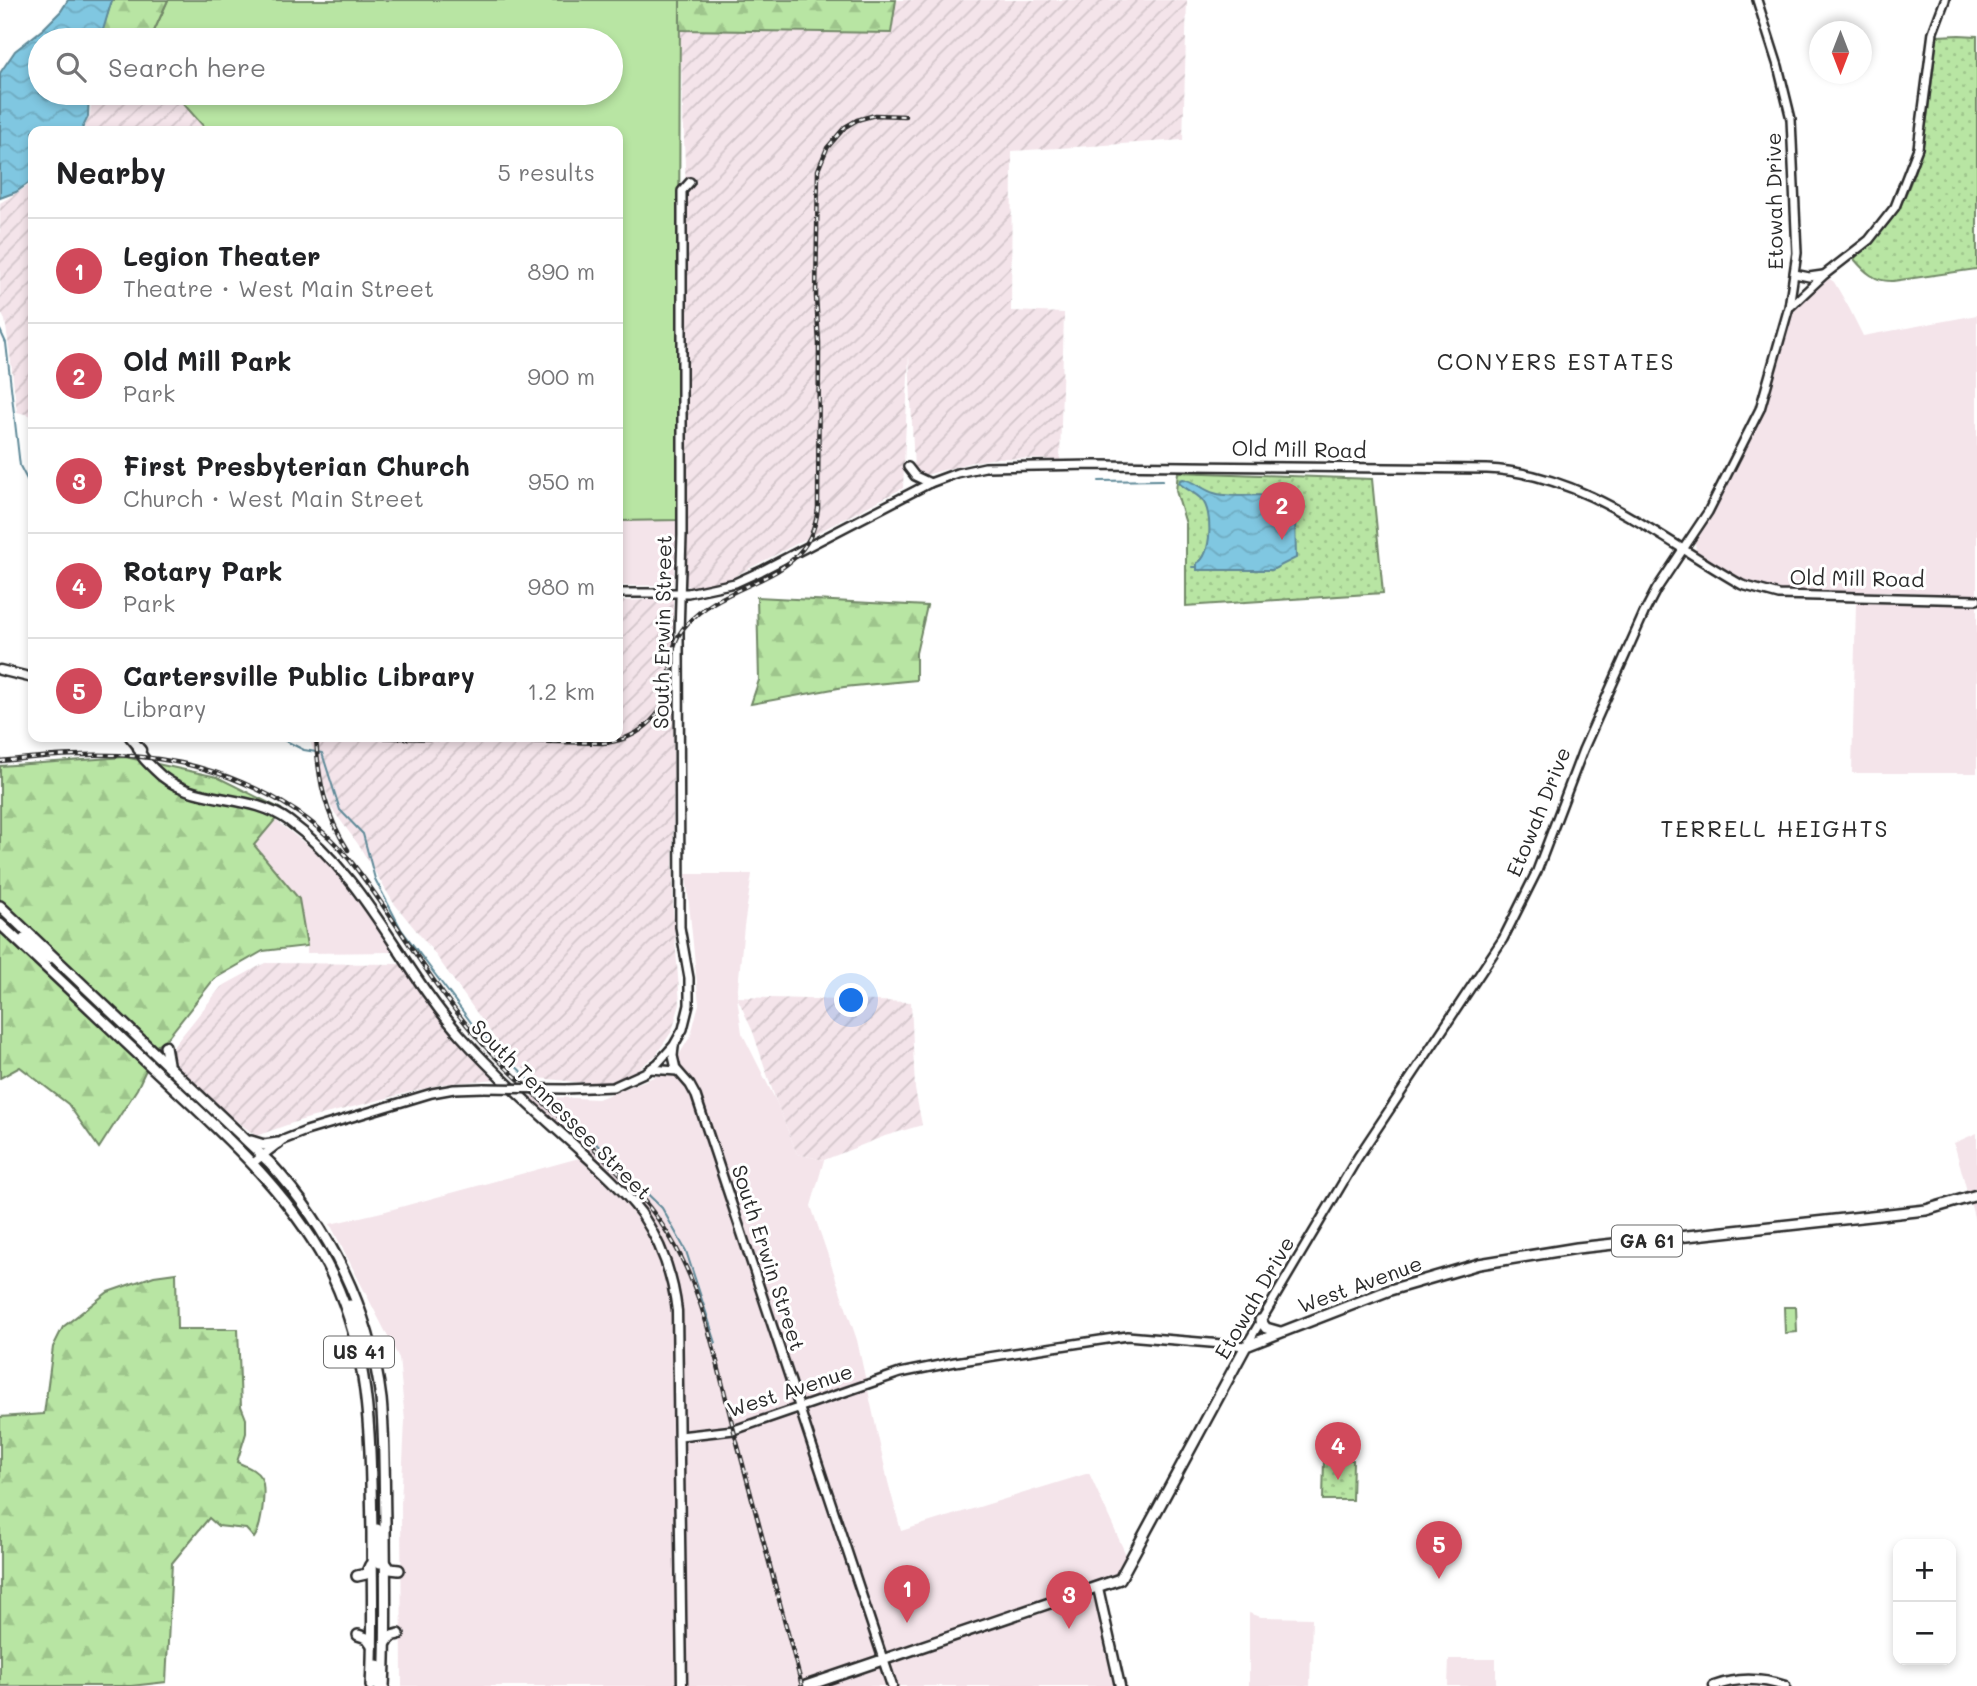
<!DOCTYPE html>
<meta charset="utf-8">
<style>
:root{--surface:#fff;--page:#f2f2f2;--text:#202124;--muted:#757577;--line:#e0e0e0;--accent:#d1495b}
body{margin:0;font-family:Mali,sans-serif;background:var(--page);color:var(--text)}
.controls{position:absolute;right:21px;bottom:21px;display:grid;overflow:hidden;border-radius:14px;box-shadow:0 4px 10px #0003}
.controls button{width:63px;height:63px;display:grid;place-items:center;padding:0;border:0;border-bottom:2px solid var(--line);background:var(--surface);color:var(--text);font:35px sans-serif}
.compass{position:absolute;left:1809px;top:21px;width:63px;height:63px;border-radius:50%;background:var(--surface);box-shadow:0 4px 10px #0003;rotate:180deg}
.you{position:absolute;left:852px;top:1001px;width:24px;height:24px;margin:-18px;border:5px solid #fff;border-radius:50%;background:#1a73e8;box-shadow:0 0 0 10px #1a73e833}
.badge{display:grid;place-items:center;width:46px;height:46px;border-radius:50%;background:var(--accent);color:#fff;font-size:23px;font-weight:700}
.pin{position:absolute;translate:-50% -58px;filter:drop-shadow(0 2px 4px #0008)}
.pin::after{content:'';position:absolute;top:37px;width:24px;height:21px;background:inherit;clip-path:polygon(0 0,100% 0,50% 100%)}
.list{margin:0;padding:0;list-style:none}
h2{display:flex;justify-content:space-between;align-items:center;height:91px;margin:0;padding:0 28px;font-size:30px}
h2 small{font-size:23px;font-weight:400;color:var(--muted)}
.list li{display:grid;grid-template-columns:46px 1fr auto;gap:21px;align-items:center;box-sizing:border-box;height:105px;padding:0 28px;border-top:2px solid var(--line)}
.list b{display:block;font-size:26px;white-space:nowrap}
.list p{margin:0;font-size:23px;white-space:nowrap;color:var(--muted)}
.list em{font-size:23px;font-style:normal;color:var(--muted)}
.icon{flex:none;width:38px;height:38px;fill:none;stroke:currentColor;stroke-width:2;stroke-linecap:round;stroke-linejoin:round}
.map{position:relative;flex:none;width:1977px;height:1686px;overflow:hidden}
.search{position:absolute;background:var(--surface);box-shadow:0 4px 10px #0003;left:28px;top:28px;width:595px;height:77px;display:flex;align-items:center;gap:18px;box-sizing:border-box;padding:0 24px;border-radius:38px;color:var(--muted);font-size:26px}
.panel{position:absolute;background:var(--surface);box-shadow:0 4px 10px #0003;left:28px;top:126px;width:595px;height:616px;border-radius:14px}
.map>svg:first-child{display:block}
.built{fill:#f4e4ea}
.industrial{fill:url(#industrial-furrows)}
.grass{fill:#b8e5a3;stroke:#728867;stroke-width:2}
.forest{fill:url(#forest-firs);stroke:#728867;stroke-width:2}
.park{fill:url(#park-dots);stroke:#728867;stroke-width:2}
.water{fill:url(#water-waves);stroke:#5e8998;stroke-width:2}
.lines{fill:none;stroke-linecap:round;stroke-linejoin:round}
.stream{stroke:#5e8998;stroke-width:2}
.tertiary-casing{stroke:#2b2b2b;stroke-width:12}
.secondary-casing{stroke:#2b2b2b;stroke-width:13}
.primary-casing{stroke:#2b2b2b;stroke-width:14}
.tertiary{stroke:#fff;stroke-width:7}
.secondary{stroke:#fff;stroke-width:8}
.primary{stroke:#fff;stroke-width:9}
.rail-casing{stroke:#2b2b2b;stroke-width:4.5}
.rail{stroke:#fff;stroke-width:2;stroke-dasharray:5;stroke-linecap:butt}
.tertiary-bridge-casing{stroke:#2b2b2b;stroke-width:12;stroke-linecap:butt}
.tertiary-bridge{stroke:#fff;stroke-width:7}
.labels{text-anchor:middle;stroke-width:6;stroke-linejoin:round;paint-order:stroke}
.shield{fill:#fff;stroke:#6b6b6b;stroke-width:2}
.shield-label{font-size:19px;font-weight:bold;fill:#2b2b2b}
.street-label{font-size:21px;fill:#2b2b2b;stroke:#fff}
.neighbourhood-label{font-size:23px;letter-spacing:2px;fill:#2b2b2b;stroke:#fff}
</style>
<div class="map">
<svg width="1977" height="1686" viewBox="0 0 1977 1686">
<defs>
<pattern id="industrial-furrows" width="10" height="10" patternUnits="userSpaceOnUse" patternTransform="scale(1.75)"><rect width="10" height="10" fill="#f4e4ea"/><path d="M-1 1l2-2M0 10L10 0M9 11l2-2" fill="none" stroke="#d1c4c9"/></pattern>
<pattern id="forest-firs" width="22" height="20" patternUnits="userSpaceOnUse" patternTransform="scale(1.75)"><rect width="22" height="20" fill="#b8e5a3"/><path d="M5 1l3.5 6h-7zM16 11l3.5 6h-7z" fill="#9ec58c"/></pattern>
<pattern id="park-dots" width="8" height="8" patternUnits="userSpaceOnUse" patternTransform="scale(1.75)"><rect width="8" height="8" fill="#b8e5a3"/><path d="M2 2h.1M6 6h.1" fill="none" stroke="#9ec58c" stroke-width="1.8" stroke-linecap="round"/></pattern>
<pattern id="water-waves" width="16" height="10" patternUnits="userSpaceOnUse" patternTransform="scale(1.75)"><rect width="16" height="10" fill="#80c7e1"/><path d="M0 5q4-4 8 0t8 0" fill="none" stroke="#6fabc1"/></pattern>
</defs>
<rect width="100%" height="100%" fill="#fff"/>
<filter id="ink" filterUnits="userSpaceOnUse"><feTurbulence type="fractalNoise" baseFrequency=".0143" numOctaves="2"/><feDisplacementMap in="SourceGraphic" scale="14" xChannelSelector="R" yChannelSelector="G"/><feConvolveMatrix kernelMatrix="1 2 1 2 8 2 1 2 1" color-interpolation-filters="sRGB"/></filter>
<g filter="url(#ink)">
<g class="built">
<polygon points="1827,277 1834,282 1848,306 1863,336 1977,315 1977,595 1887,591 1779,591 1746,582 1696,551 1695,542 1723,493 1763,409 1786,329 1796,304 1818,282"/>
<polygon points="678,520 673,585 618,586 618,521"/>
<polygon points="1856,603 1977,604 1977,773 1852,773"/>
<polygon points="275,820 330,863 368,909 392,952 307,953 307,945 253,845"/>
<polygon points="686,874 752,874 744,926 737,997 742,1033 776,1101 797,1154 824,1160 811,1206 857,1340 888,1482 901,1531 1089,1473 1127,1557 1104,1592 1116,1686 402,1686 401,1503 405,1421 399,1358 330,1224 386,1211 590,1155 527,1096 598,1099 664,1073 678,1057 691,1035 699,1004"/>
<polygon points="1977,1133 1977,1228 1954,1143"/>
<polygon points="1249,1613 1261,1617 1312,1618 1310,1686 1249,1686"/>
<polygon points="1449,1659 1496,1659 1496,1686 1448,1686"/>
</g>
<g class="industrial">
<polygon points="896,0 1187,0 1183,140 1012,151 1011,311 1064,313 1060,460 998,458 972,462 926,475 914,471 909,354 903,488 727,580 690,588 685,583 686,192 680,30 891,33"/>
<polygon points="93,93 174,93 204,127 211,131 83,131 90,114"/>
<polygon points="33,183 33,416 17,412 10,354 5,320 0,311 0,203"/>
<polygon points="673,599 673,910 680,1004 672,1031 656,1055 616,1086 538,1078 511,1061 432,950 393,902 358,844 332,809 309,737 618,737 618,601"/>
<polygon points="265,963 400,964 497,1079 442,1084 298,1121 256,1136 181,1077 168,1053 221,987"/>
<polygon points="737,997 911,1002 915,1089 922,1125 885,1136 824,1160 797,1154 776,1101 753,1032"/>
</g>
<g class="grass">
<polygon points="168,0 680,0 678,520 618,521 618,131 211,131 204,127 174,93 611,93 611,40 150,40"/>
<polygon points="1784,1307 1796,1307 1797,1332 1785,1333"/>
</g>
<g class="forest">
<polygon points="112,0 168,0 150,40 99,40"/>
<polygon points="680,0 896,0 891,33 680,30"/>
<polygon points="757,597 927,606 916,653 916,680 844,687 751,704 759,680"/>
<polygon points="125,757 217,777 281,809 275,820 254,845 299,899 307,946 263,951 214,979 169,1036 158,1044 137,1089 99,1148 68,1104 20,1067 0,1078 0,766"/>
<path d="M 176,1273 L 177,1329 L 238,1329 L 241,1406 L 246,1419 L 246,1433 L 237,1462 C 245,1466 256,1469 261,1478 C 267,1488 261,1530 254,1538 L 246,1529 L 218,1526 L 209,1518 L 172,1563 L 166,1682 L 131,1686 L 0,1686 L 0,1417 L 44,1414 L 53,1347 L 63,1327 L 108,1292 L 154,1276 Z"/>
</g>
<g class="park">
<path d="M 1959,35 L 1977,36 L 1977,269 L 1893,281 C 1875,282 1865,272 1854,259 C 1865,245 1880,235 1891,220 C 1928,166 1929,98 1937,36 Z"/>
<polygon points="1178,472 1372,479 1383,593 1186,606 1186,524 1176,491"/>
<polygon points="1324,1460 1353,1460 1352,1500 1323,1500"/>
</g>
<g class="water">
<polygon points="68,0 112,0 100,40 40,40 40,93 89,93 88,117 81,131 33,131 33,180 16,192 0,198 0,73 15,51 43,29 61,11"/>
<path d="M 1183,479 C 1194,480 1203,490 1214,493 C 1235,500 1260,491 1282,498 L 1295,515 L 1296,558 L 1272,570 L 1197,570 L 1197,563 C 1212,557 1213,511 1202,500 C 1196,493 1185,489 1179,483 L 1180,480 Z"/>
</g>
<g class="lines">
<g class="stream">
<polyline points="0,330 6,343 20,466 33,491"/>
<polyline points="1099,481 1163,480"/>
<polyline points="1192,567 1196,567"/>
<polyline points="278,737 304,750 322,753 340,810 363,834 375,879 401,929 473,1025 535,1085"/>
<polyline points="542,1091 662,1208 686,1251 716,1343"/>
</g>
<defs>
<g id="tertiary">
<polyline points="1795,274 1809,277 1823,275"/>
<polyline points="1791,306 1824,275 1869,240 1895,207 1918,148 1933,32 1945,0"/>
<polyline points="908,467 915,476 930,483"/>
<path d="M 618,593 L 688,593 L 735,583 L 761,571 L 930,483 L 957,473 L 985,467 L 1095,465 L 1487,469 C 1583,473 1661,539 1742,585 L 1779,595 L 1977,600"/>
<polyline points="674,1047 673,1056 676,1069 690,1085 696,1096 883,1659"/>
<polyline points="650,1069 677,1071"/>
<polyline points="566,1089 613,1087 646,1072 658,1063 674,1045 683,1029 689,1005 689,978 680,927 679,634 682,535 682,191 690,182"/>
<polyline points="253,1163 283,1140 306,1131 432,1093 454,1089 484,1088"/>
<polyline points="680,1436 734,1430 900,1373 955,1362 1127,1336 1246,1346 1358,1157 1503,939 1537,871 1583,750 1644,613 1656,590 1708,512 1760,409 1789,307 1797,253 1791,119 1778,66 1757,0"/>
</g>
<g id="secondary">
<polyline points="0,670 33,678"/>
<polyline points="130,737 141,750"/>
<path d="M 138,748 C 141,757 147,762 154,769 C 191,808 247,790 289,821 C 366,877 399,966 460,1035 C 495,1074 535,1110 574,1145 C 597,1166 622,1188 641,1213 C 661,1243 673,1276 677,1311 L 682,1686"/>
<polyline points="1098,1588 1120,1686"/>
<polyline points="883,1659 892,1686"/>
<path d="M 1714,1686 C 1738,1677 1761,1678 1785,1686"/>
</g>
<g id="primary">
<path d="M 0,906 L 270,1163 C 330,1229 370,1309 381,1399 C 385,1440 384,1481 385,1521 C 385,1576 387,1631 384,1686"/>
<path d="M 0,924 C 52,972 103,1021 154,1069 C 221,1132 293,1193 333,1277 C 372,1361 370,1443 372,1532 C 372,1583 374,1635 371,1686"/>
<polyline points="24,939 49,958"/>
<polyline points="165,1046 168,1063"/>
<polyline points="251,1141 264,1145 278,1143"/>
<polyline points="350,1305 362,1334"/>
<polyline points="1260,1320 1266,1328 1280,1332"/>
<polyline points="377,1529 380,1563"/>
<polyline points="385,1562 390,1569 399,1570"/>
<polyline points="357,1576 366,1574 370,1565"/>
<polyline points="358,1635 367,1638 372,1645"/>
<polyline points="386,1643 391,1636 399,1634"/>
<polyline points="377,1665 378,1686"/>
<polyline points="806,1686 1120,1579 1246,1346 1390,1290 1479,1264 1577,1248 1926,1210 1977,1195"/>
</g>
</defs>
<use href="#tertiary" class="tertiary-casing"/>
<use href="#secondary" class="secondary-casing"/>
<use href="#primary" class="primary-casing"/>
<use href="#tertiary" class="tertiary"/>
<use href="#secondary" class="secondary"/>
<use href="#primary" class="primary"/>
<defs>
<g id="rail">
<path d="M 316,737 C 318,779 325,814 348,850"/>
<path d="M 362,737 L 602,743 C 635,741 665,718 669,684 C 672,660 670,642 687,624 C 729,577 810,585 818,508 L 819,343 L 816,297 L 818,170 L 827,148 L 845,127 L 857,120 L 875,115 L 905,116"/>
<path d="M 0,761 C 47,756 95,752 142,757 C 217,764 301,800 349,859 C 397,919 432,988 484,1045 C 549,1116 637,1169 681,1257 C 708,1311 719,1373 734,1431 C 757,1516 779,1601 802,1686"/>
</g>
</defs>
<use href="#rail" class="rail-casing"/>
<use href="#rail" class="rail"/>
<defs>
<polyline id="tertiary-bridge" points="484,1088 566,1089"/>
</defs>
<use href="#tertiary-bridge" class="tertiary-bridge-casing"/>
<use href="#tertiary-bridge" class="tertiary-bridge"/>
</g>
</g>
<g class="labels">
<g class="shield">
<rect x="1612" y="1225.5" width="70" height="31" rx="5"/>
<rect x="324" y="1336.5" width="70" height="31" rx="5"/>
</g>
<g class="shield-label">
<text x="1647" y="1248">GA 61</text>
<text x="359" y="1359">US 41</text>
</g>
<g class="street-label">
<text transform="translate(1775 201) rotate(-91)" y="7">Etowah Drive</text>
<text transform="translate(1299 450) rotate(1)" y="7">Old Mill Road</text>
<text transform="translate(1857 579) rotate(1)" y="7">Old Mill Road</text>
<text transform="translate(663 632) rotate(-89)" y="7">South Erwin Street</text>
<text transform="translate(1539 812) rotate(-68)" y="7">Etowah Drive</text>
<text transform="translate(561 1110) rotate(45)" y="7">South Tennessee Street</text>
<text transform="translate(768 1258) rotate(72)" y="7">South Erwin Street</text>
<text transform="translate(1360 1285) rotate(-20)" y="7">West Avenue</text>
<text transform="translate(1255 1298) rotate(-60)" y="7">Etowah Drive</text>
<text transform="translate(790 1391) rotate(-18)" y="7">West Avenue</text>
</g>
<g class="neighbourhood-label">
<text x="1556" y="370">CONYERS ESTATES</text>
<text x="1775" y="837">TERRELL HEIGHTS</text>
</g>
</g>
</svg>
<div class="controls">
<button>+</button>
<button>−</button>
</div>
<svg class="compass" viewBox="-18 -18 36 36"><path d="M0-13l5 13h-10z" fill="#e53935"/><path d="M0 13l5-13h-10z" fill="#757577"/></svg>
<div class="you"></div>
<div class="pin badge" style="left:907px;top:1623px">1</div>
<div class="pin badge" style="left:1282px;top:540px">2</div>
<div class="pin badge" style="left:1069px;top:1629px">3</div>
<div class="pin badge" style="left:1338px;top:1480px">4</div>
<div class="pin badge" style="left:1439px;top:1579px">5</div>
<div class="search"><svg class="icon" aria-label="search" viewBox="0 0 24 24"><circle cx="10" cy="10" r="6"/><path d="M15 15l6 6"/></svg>Search here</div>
<section class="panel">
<h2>Nearby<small>5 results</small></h2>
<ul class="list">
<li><span class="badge">1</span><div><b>Legion Theater</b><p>Theatre · West Main Street</p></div><em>890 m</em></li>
<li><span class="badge">2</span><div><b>Old Mill Park</b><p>Park</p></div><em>900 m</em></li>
<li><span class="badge">3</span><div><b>First Presbyterian Church</b><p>Church · West Main Street</p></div><em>950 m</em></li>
<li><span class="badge">4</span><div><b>Rotary Park</b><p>Park</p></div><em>980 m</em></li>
<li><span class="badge">5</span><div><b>Cartersville Public Library</b><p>Library</p></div><em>1.2 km</em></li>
</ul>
</section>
</div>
